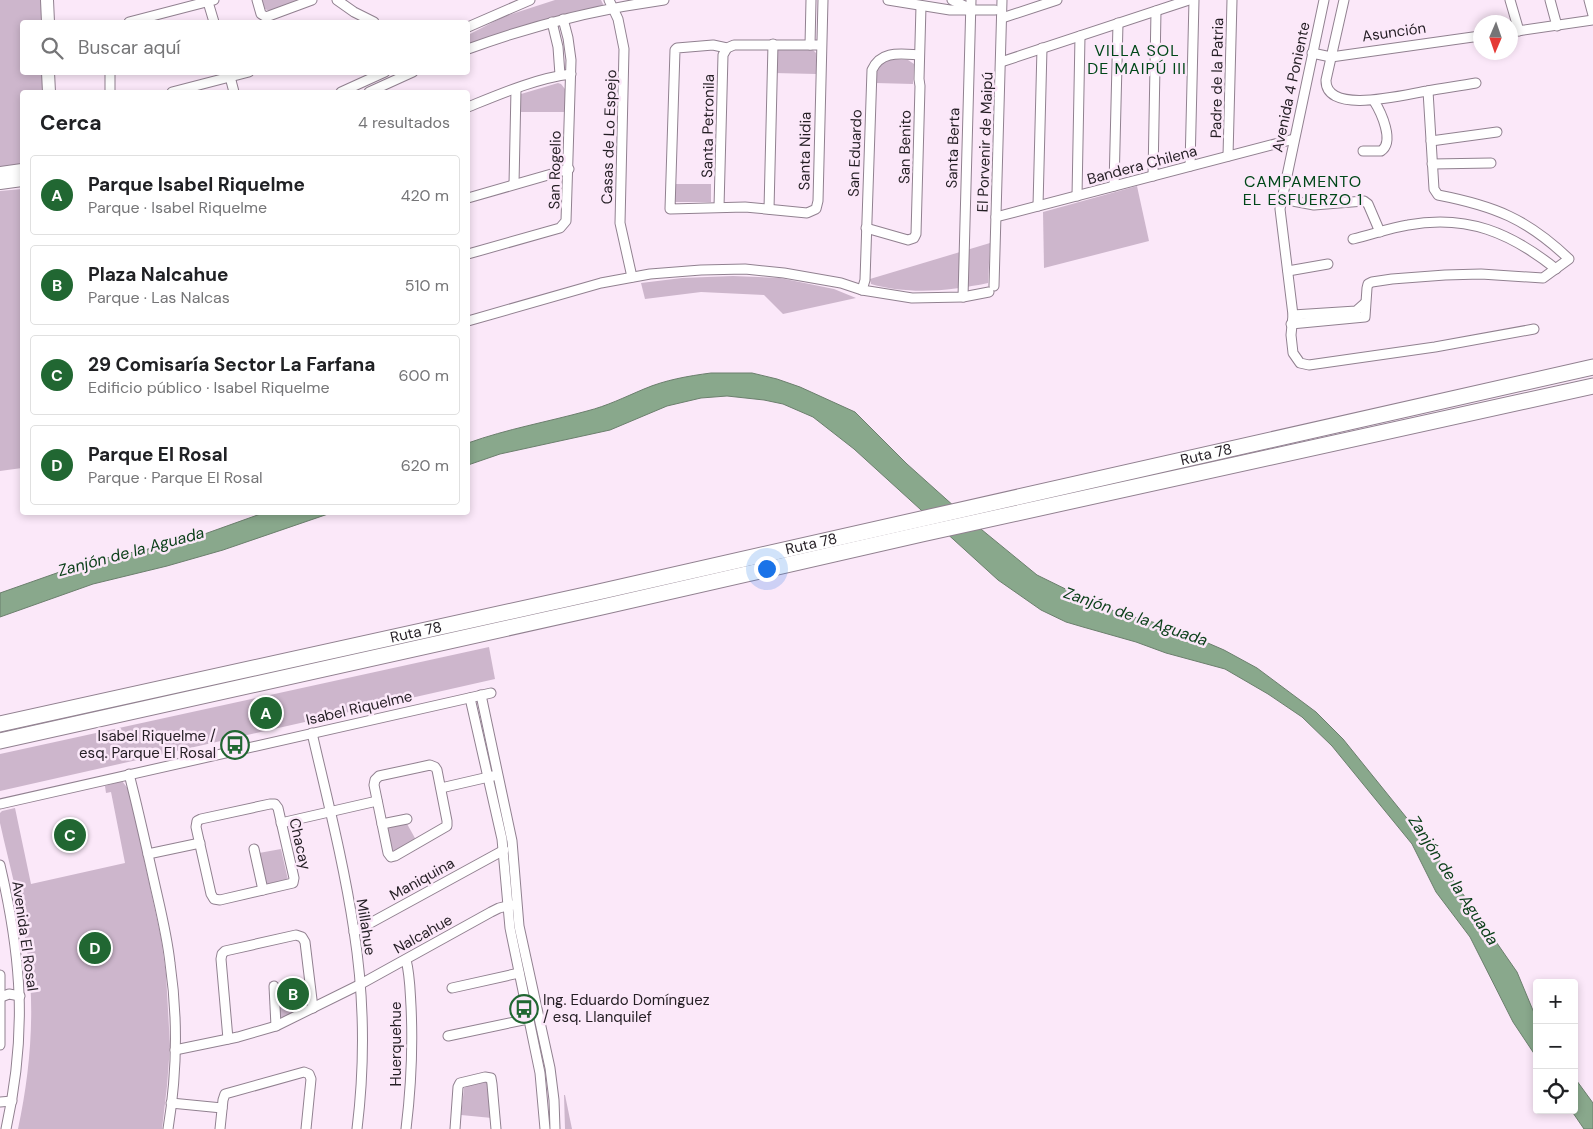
<!DOCTYPE html>
<html lang="es">
<meta charset="utf-8">
<style>
:root{--surface:#fff;--page:#f6f6f6;--text:#202124;--muted:#757577;--line:#e0e0e0;--accent:#216732}
body{margin:0;font-family:"DM Sans",sans-serif;background:var(--page);color:var(--text)}
.controls{position:absolute;right:15px;bottom:15px;display:grid;overflow:hidden;border-radius:5px;box-shadow:0 2px 8px #0003}
.controls button{width:45px;height:45px;display:grid;place-items:center;padding:0;border:0;border-bottom:1px solid var(--line);background:var(--surface);color:var(--text);font:25px sans-serif}
.compass{position:absolute;left:1473px;top:15px;width:45px;height:45px;border-radius:50%;background:var(--surface);box-shadow:0 2px 8px #0003;rotate:182deg}
.you{position:absolute;left:766px;top:568px;width:18px;height:18px;margin:-12px;border:4px solid #fff;border-radius:50%;background:#1a73e8;box-shadow:0 0 0 8px #1a73e833}
.badge{display:grid;place-items:center;width:32px;height:32px;border-radius:50%;background:var(--accent);color:#fff;font-size:16px;font-weight:700}
.pin{position:absolute;translate:-50% -50%;border:2px solid #fff;box-shadow:0 1px 5px #0006}
.list{margin:0;padding:0;list-style:none}
h2{display:flex;justify-content:space-between;align-items:center;height:65px;margin:0;padding:0 20px;font-size:21px}
h2 small{font-size:16px;font-weight:400;color:var(--muted)}
.list li{display:grid;grid-template-columns:32px 1fr auto;gap:15px;align-items:center;box-sizing:border-box;height:80px;margin:0 10px 10px;padding:0 10px;border:1px solid var(--line);border-radius:5px}
.list b{display:block;font-size:19px;white-space:nowrap}
.list p{margin:0;font-size:16px;white-space:nowrap;color:var(--muted)}
.list em{font-size:16px;font-style:normal;color:var(--muted)}
.icon{flex:none;width:28px;height:28px;fill:none;stroke:currentColor;stroke-width:2;stroke-linecap:round;stroke-linejoin:round}
.map{position:relative;flex:none;width:1593px;height:1129px;overflow:hidden}
.search{position:absolute;background:var(--surface);box-shadow:0 2px 8px #0003;left:20px;top:20px;width:450px;height:55px;display:flex;align-items:center;gap:12px;box-sizing:border-box;padding:0 18px;border-radius:5px;color:var(--muted);font-size:19px}
.panel{position:absolute;background:var(--surface);box-shadow:0 2px 8px #0003;left:20px;top:90px;width:450px;height:425px;border-radius:5px}
.map>svg:first-child{display:block}
.green{fill:#cdb6cc}
.water{fill:#89a88c;stroke:#6b7f6d}
.lines{fill:none;stroke-linecap:round;stroke-linejoin:round}
.street-casing{stroke:#918190;stroke-width:11}
.secondary-casing{stroke:#918190;stroke-width:14}
.highway-casing{stroke:#918190;stroke-width:17}
.street{stroke:#fff;stroke-width:9}
.secondary{stroke:#fff;stroke-width:12}
.highway{stroke:#fff;stroke-width:15}
.labels{text-anchor:middle;stroke-width:5;stroke-linejoin:round;paint-order:stroke}
.street-label{font-size:15px;fill:#241e24;stroke:#fbe8f9}
.poi-label{font-size:15px;fill:#241e24;stroke:#fbe8f9;text-anchor:end}
.neighbourhood-label{font-size:16px;letter-spacing:1px;fill:#004719;stroke:#fbe8f9}
.water-label{font-size:16px;font-style:italic;fill:#0c401a;stroke:#fbe8f9}
</style>
<div class="map">
<svg width="1593" height="1129" viewBox="0 0 1593 1129">
<rect width="100%" height="100%" fill="#fbe8f9"/>
<g class="green">
<polygon points="0,0 43,0 44,22 22,22 22,72 44,73 44,92 22,92 22,166 0,170"/>
<polygon points="262,0 304,0 271,12 265,9"/>
<polygon points="555,0 601,0 604,6 564,14 468,46 468,35 503,17"/>
<polygon points="778,49 812,49 816,53 816,74 774,73 775,50"/>
<path d="M 891,59 L 908,60 L 914,64 L 913,84 L 876,83 C 877,69 877,64 891,59 Z"/>
<polygon points="558,83 561,84 565,89 565,112 520,112 520,95 521,94"/>
<rect x="675" y="184" width="36" height="18"/>
<polygon points="1137,186 1149,241 1044,268 1043,212"/>
<polygon points="22,189 22,468 0,471 0,191"/>
<path d="M 990,243 L 988,283 C 950,291 909,295 871,284 L 870,279 Z"/>
<polygon points="733,276 780,278 834,289 856,298 783,314 764,295 701,292 645,299 641,283 682,278"/>
<polygon points="489,647 495,679 0,791 0,754"/>
<path d="M 122,781 L 129,790 L 161,938 L 166,974 L 170,1046 L 167,1086 L 162,1129 L 18,1129 C 30,1074 35,1014 28,958 C 23,913 10,868 0,823 L 0,813 L 2,811 L 15,808 L 31,884 L 125,863 L 111,792 L 106,793 L 105,786 Z"/>
<polygon points="406,822 416,840 397,852 393,852 386,827"/>
<polygon points="281,849 288,880 267,885 259,853"/>
<polygon points="307,980 308,1005 306,1008 283,1018 281,1017 279,1014 277,985"/>
<polygon points="485,1082 489,1083 492,1118 461,1115 464,1088 474,1083"/>
<polygon points="564,1095 565,1095 572,1129 565,1129"/>
</g>
<g class="water">
<path d="M 711,373 L 752,373 L 777,379 L 800,387 L 855,412 L 907,464 L 965,516 L 1037,575 L 1096,604 L 1123,614 L 1182,630 L 1187,634 L 1224,650 L 1257,668 L 1316,712 L 1343,739 L 1431,848 L 1517,972 L 1537,1020 L 1537,1058 L 1513,1022 L 1470,937 L 1436,892 L 1412,844 L 1332,746 L 1302,717 L 1268,694 L 1225,669 L 1166,653 L 1136,642 L 1083,627 L 1066,622 L 1041,610 L 998,580 L 854,449 L 813,417 L 783,404 L 764,400 L 727,396 L 701,398 L 667,406 L 610,430 L 500,454 L 468,465 L 468,443 C 507,429 547,422 587,411 C 607,406 625,397 644,389 C 665,380 688,376 711,373 Z"/>
<polygon points="266,512 331,513 223,550 167,566 93,584 0,617 0,593 88,562 185,541"/>
<polygon points="1574,1077 1593,1103 1593,1129 1584,1129 1571,1110 1574,1110"/>
</g>
<g class="lines">
<defs>
<g id="street">
<polyline points="257,0 261,14 266,17 312,0"/>
<polyline points="337,0 354,12 374,22"/>
<polyline points="609,0 618,19 624,49 620,223 632,277"/>
<polyline points="888,0 950,10 995,10"/>
<polyline points="952,0 971,9"/>
<polyline points="1324,0 1280,209 1293,315 1291,335 1293,353 1300,363 1309,365 1435,347 1534,329"/>
<path d="M 1344,0 L 1326,80 C 1325,116 1407,94 1427,91 C 1443,88 1460,86 1476,83"/>
<polyline points="1510,0 1519,31"/>
<polyline points="1550,0 1557,26"/>
<polyline points="1589,0 1593,15"/>
<polyline points="208,2 214,22"/>
<polyline points="1002,18 1057,0"/>
<polyline points="129,22 214,0"/>
<polyline points="552,22 558,47 560,75"/>
<polyline points="468,27 530,0"/>
<polyline points="1510,32 1593,20"/>
<polyline points="810,45 811,0"/>
<polyline points="821,45 734,45 727,48 713,45 677,48 675,50 670,209 745,207 807,213 816,209 818,201 823,0"/>
<path d="M 468,49 C 531,26 597,9 664,0"/>
<polyline points="1312,53 1331,57 1480,36"/>
<polyline points="1001,62 1189,0"/>
<polyline points="110,72 110,92"/>
<polyline points="229,73 234,92"/>
<polyline points="172,92 249,72"/>
<polyline points="341,92 385,72"/>
<polyline points="369,92 413,72"/>
<path d="M 468,107 C 500,94 537,78 571,74"/>
<polyline points="1431,141 1497,132"/>
<path d="M 1363,151 L 1381,151 C 1395,142 1381,112 1374,101"/>
<polyline points="1228,156 1232,0"/>
<polyline points="1432,164 1491,163"/>
<polyline points="1190,166 1194,0"/>
<polyline points="1153,176 1156,11"/>
<polyline points="514,184 516,89"/>
<polyline points="1114,186 1118,23"/>
<polyline points="1077,196 1080,36"/>
<polyline points="468,198 569,169"/>
<polyline points="1282,199 1314,205 1364,201 1368,204 1380,232"/>
<polyline points="1038,206 1042,48"/>
<polyline points="719,207 723,55 727,48"/>
<polyline points="769,209 773,44"/>
<polyline points="996,217 1294,139"/>
<polyline points="866,228 908,240 914,238 916,234 920,86 919,79 921,6"/>
<path d="M 1353,239 C 1371,235 1389,228 1408,225 C 1467,214 1511,233 1556,269"/>
<polyline points="468,254 560,228 566,221 571,60 568,38 563,19"/>
<polyline points="1288,271 1328,264"/>
<polyline points="994,286 1002,0"/>
<path d="M 862,290 L 865,280 L 872,70 C 881,50 901,54 919,55"/>
<polyline points="963,297 971,0"/>
<polyline points="1293,315 1356,311 1365,303"/>
<polyline points="468,321 601,283 650,274 701,270 745,269 784,273 841,283 862,290 912,298 963,297 989,292"/>
<path d="M 1291,324 L 1365,317 L 1367,288 L 1368,284 L 1372,282 L 1392,279 L 1445,275 L 1481,274 L 1543,278 L 1569,259 C 1527,219 1495,206 1438,195 L 1434,189 L 1428,91"/>
<polyline points="481,695 512,841 519,926 550,1068 554,1100 555,1129"/>
<polyline points="470,698 502,839 510,928 540,1073 545,1129"/>
<path d="M 312,733 C 327,798 344,864 354,931 C 364,995 365,1064 357,1129"/>
<polygon points="430,765 435,767 437,770 447,821 447,826 395,856 391,857 388,853 374,785 375,780 379,776"/>
<path d="M 129,774 C 138,809 146,845 154,881 C 160,908 167,935 170,963 C 178,1018 177,1074 168,1129"/>
<polyline points="441,788 493,776"/>
<polyline points="0,804 491,693"/>
<polygon points="270,804 275,804 278,808 294,878 293,883 220,900 214,899 211,894 196,827 197,821 201,819"/>
<polyline points="281,823 377,801"/>
<polyline points="382,824 407,819"/>
<polyline points="254,849 263,890"/>
<polyline points="148,854 200,843"/>
<path d="M 0,865 C 22,959 27,1034 6,1129"/>
<polyline points="354,932 504,850"/>
<path d="M 406,960 C 410,975 410,990 411,1006 C 413,1047 411,1088 406,1129"/>
<polyline points="0,975 0,1045"/>
<polyline points="274,986 276,1026"/>
<polyline points="452,988 519,973"/>
<polyline points="1,997 9,994 20,996"/>
<polyline points="448,1036 528,1019"/>
<polyline points="228,1039 221,959 222,954 225,951 296,935 302,937 305,942 313,1008"/>
<polyline points="175,1050 238,1037 276,1026 359,985 491,912 499,908 512,905"/>
<polyline points="0,1102 12,1101"/>
<polyline points="171,1103 222,1108"/>
<polyline points="220,1129 223,1100 225,1094 304,1072 309,1074 311,1079 306,1129"/>
<polyline points="455,1129 458,1087 460,1083 485,1077 491,1078 492,1084 496,1129"/>
</g>
<g id="secondary">
<polyline points="47,0 48,22"/>
<polyline points="48,72 49,92"/>
<polyline points="0,173 22,170"/>
<polyline points="0,183 22,180"/>
</g>
<g id="highway">
<path id="s1" d="M 0,724 L 594,593 L 1593,367"/>
<polyline points="0,741 602,607 922,534 1593,386"/>
</g>
</defs>
<use href="#street" class="street-casing"/>
<use href="#secondary" class="secondary-casing"/>
<use href="#highway" class="highway-casing"/>
<use href="#street" class="street"/>
<use href="#secondary" class="secondary"/>
<use href="#highway" class="highway"/>
</g>
<defs>
<symbol id="bus-ring" viewBox="-11 -11 22 22"><circle r="9.5" fill="#fbe8f9" stroke="#216732" stroke-width="1.5"/><path d="M-5-6H5V4H4V6H2V4H-2V6H-4V4H-5ZM-3.5-4V0h7V-4ZM-3.5 1.2v1.5H-2V1.2ZM2 1.2v1.5H3.5V1.2Z" fill="#216732"/></symbol>
</defs>
<g fill-rule="evenodd">
<use href="#bus-ring" x="219" y="729" width="32" height="32"/>
<use href="#bus-ring" x="508" y="993" width="32" height="32"/>
</g>
<g class="labels">
<g class="street-label">
<text transform="translate(1394 32) rotate(-8)" y="5">Asunción</text>
<text transform="translate(1217 78) rotate(-89)" y="5">Padre de la Patria</text>
<text transform="translate(1291 87) rotate(-78)" y="5">Avenida 4 Poniente</text>
<text transform="translate(708 126) rotate(-89)" y="5">Santa Petronila</text>
<text transform="translate(609 137) rotate(-88)" y="5">Casas de Lo Espejo</text>
<text transform="translate(985 142) rotate(-88)" y="5">El Porvenir de Maipú</text>
<text transform="translate(905 147) rotate(-89)" y="5">San Benito</text>
<text transform="translate(953 148) rotate(-88)" y="5">Santa Berta</text>
<text transform="translate(805 151) rotate(-89)" y="5">Santa Nidia</text>
<text transform="translate(855 153) rotate(-88)" y="5">San Eduardo</text>
<text transform="translate(1142 165) rotate(-15)" y="5">Bandera Chilena</text>
<text transform="translate(555 170) rotate(-89)" y="5">San Rogelio</text>
<text dy="5" stroke="none"><textPath href="#s1" startOffset="1236">Ruta 78</textPath></text>
<text dy="5" stroke="none"><textPath href="#s1" startOffset="831">Ruta 78</textPath></text>
<text dy="5" stroke="none"><textPath href="#s1" startOffset="426">Ruta 78</textPath></text>
<text transform="translate(359 708) rotate(-13)" y="5">Isabel Riquelme</text>
<text transform="translate(300 844) rotate(77)" y="5">Chacay</text>
<text transform="translate(422 879) rotate(-29)" y="5">Maniquina</text>
<text transform="translate(366 927) rotate(81)" y="5">Millahue</text>
<text transform="translate(423 934) rotate(-29)" y="5">Nalcahue</text>
<text transform="translate(25 936) rotate(82)" y="5">Avenida El Rosal</text>
<text transform="translate(396 1044) rotate(-90)" y="5">Huerquehue</text>
</g>
<g class="poi-label">
<text x="216" y="741">Isabel Riquelme /<tspan x="216" dy="17">esq. Parque El Rosal</tspan></text>
<text x="543" y="1005" text-anchor="start">Ing. Eduardo Domínguez<tspan x="543" dy="17">/ esq. Llanquilef</tspan></text>
</g>
<g class="neighbourhood-label">
<text x="1137" y="56">VILLA SOL<tspan x="1137" dy="18">DE MAIPÚ III</tspan></text>
<text x="1303" y="187">CAMPAMENTO<tspan x="1303" dy="18">EL ESFUERZO 1</tspan></text>
</g>
<g class="water-label">
<text transform="translate(131 551) rotate(-15)" y="6">Zanjón de la Aguada</text>
<text transform="translate(1136 616) rotate(19)" y="6">Zanjón de la Aguada</text>
<text transform="translate(1454 880) rotate(57)" y="6">Zanjón de la Aguada</text>
</g>
</g>
</svg>
<div class="controls">
<button>+</button>
<button>−</button>
<button><svg class="icon" aria-label="locate" viewBox="0 0 24 24"><circle cx="12" cy="12" r="6"/><path d="M12 2v4M12 18v4M2 12h4M18 12h4"/></svg></button>
</div>
<svg class="compass" viewBox="-18 -18 36 36"><path d="M0-13l5 13h-10z" fill="#e53935"/><path d="M0 13l5-13h-10z" fill="#757577"/></svg>
<div class="you"></div>
<div class="pin badge" style="left:266px;top:713px">A</div>
<div class="pin badge" style="left:293px;top:994px">B</div>
<div class="pin badge" style="left:70px;top:835px">C</div>
<div class="pin badge" style="left:95px;top:948px">D</div>
<div class="search"><svg class="icon" aria-label="search" viewBox="0 0 24 24"><circle cx="10" cy="10" r="6"/><path d="M15 15l6 6"/></svg>Buscar aquí</div>
<section class="panel">
<h2>Cerca<small>4 resultados</small></h2>
<ul class="list">
<li><span class="badge">A</span><div><b>Parque Isabel Riquelme</b><p>Parque · Isabel Riquelme</p></div><em>420 m</em></li>
<li><span class="badge">B</span><div><b>Plaza Nalcahue</b><p>Parque · Las Nalcas</p></div><em>510 m</em></li>
<li><span class="badge">C</span><div><b>29 Comisaría Sector La Farfana</b><p>Edificio público · Isabel Riquelme</p></div><em>600 m</em></li>
<li><span class="badge">D</span><div><b>Parque El Rosal</b><p>Parque · Parque El Rosal</p></div><em>620 m</em></li>
</ul>
</section>
</div>
